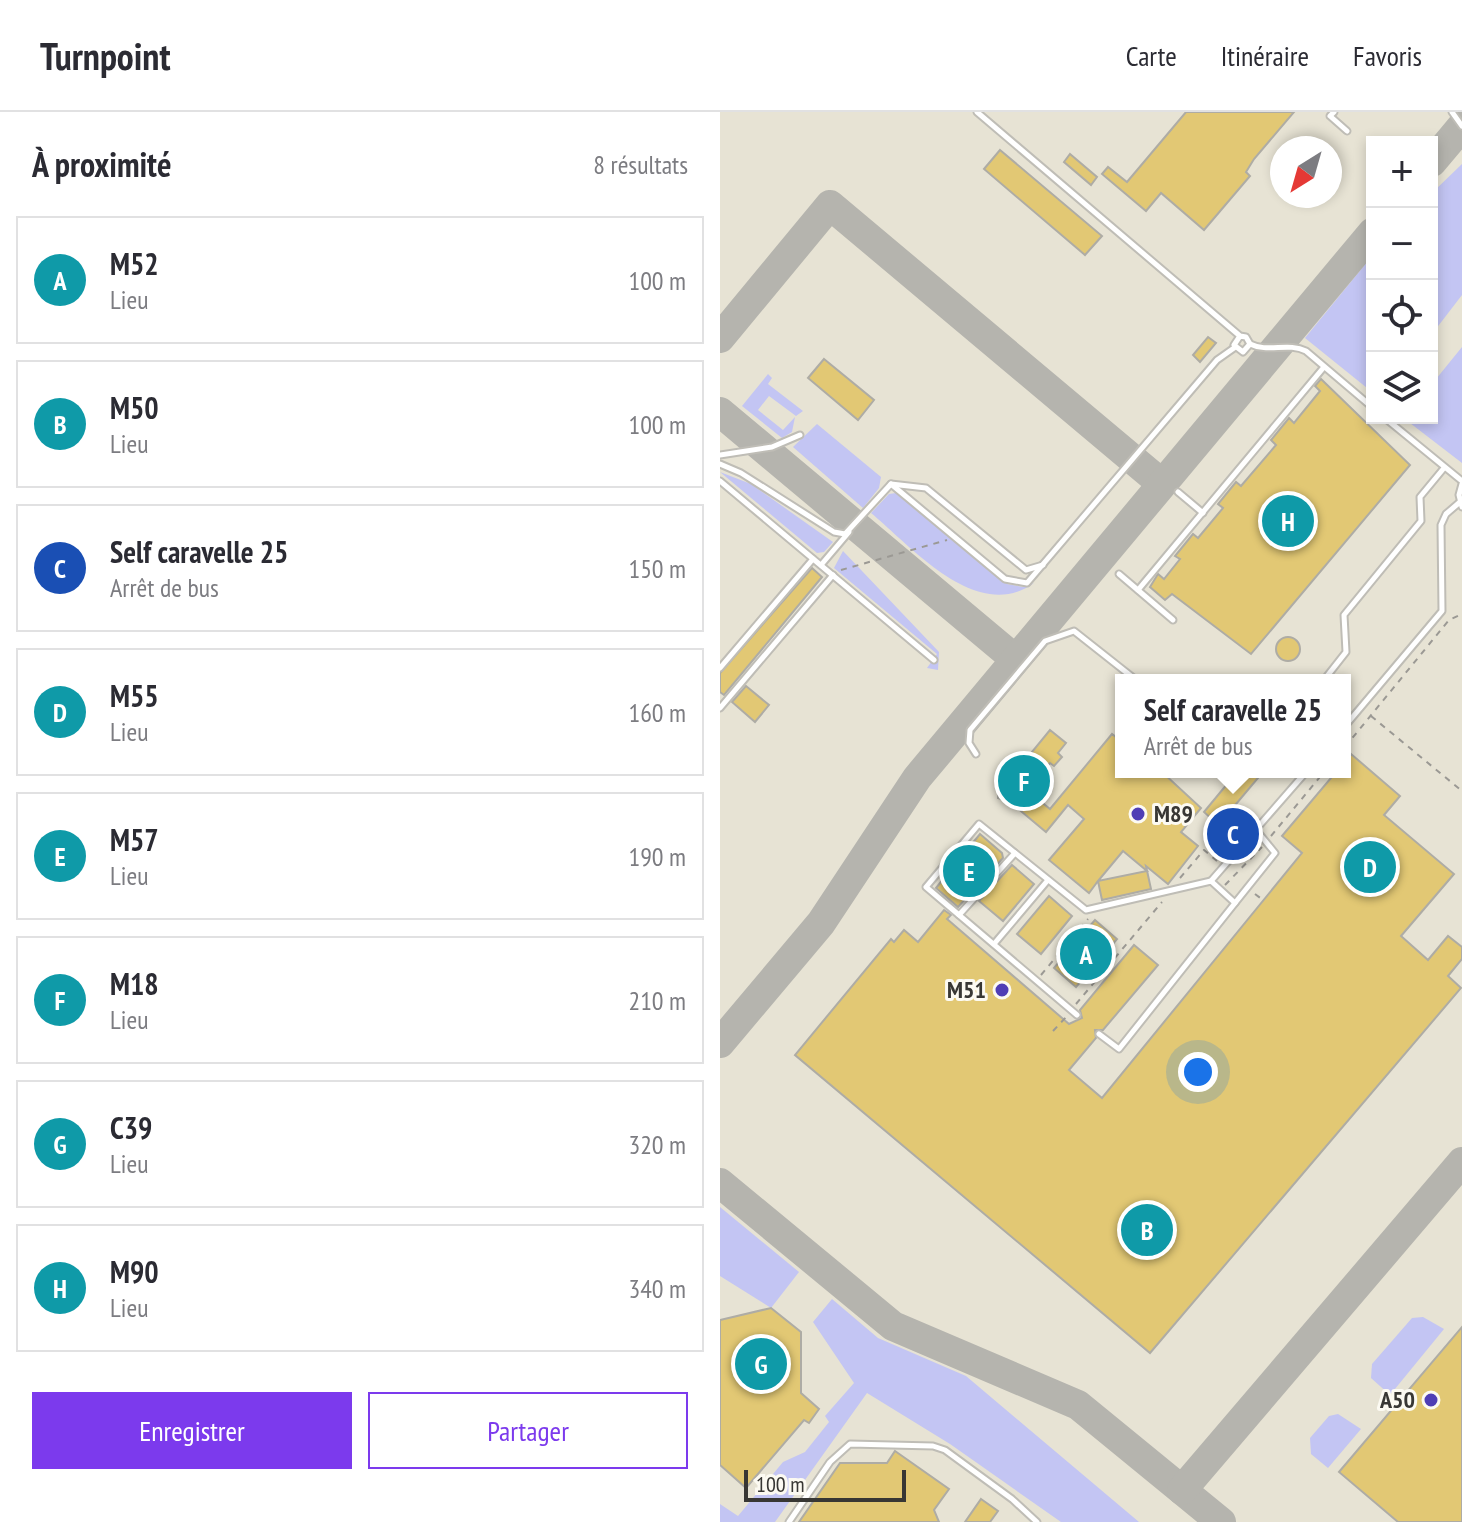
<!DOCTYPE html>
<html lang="fr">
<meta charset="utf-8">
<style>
:root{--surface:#fff;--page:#f2f2f3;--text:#2b2b33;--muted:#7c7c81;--line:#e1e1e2;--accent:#7c3aed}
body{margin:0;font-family:"PT Sans Narrow",sans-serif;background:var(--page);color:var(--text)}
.controls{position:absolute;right:24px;top:24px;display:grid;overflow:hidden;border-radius:0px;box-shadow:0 4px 12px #0003}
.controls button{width:72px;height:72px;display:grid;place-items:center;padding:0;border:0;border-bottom:2px solid var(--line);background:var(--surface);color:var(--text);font:40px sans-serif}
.compass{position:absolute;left:550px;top:24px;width:72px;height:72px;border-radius:50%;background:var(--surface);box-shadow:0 4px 12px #0003;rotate:217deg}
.scale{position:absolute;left:24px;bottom:20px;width:162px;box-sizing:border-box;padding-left:8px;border:4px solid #383734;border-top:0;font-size:22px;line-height:28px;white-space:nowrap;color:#383734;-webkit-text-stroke:6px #fcfaf2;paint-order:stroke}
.you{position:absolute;left:478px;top:960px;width:28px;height:28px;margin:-20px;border:6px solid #fff;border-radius:50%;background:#1a73e8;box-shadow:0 0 0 12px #1a73e833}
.badge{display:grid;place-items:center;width:52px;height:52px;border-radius:50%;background:var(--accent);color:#fff;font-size:26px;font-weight:700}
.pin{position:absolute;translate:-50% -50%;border:4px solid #fff;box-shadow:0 2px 8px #0006}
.popup{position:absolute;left:395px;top:562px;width:236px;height:104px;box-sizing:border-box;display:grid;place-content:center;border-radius:0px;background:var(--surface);filter:drop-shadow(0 2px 6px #0005);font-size:26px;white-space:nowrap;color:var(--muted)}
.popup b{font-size:30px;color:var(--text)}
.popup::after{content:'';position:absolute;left:50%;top:100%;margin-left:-16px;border:16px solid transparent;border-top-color:var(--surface)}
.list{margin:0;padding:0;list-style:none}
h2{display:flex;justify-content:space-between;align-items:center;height:104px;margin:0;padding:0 32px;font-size:34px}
h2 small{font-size:26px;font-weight:400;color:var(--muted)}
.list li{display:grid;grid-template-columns:52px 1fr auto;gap:24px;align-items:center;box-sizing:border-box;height:128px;margin:0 16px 16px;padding:0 16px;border:2px solid var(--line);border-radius:0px}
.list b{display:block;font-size:30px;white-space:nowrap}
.list p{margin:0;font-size:26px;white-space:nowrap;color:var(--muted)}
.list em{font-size:26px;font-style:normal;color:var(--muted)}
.actions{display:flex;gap:16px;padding:24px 32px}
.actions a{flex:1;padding:18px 0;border:2px solid var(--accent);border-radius:0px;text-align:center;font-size:28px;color:var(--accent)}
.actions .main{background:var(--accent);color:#fff}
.icon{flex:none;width:44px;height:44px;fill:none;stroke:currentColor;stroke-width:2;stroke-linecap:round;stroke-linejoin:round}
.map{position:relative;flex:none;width:742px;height:1410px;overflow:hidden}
header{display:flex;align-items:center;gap:48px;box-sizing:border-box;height:112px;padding:0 40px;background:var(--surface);border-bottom:2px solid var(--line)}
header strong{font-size:38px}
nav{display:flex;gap:44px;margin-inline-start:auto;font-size:28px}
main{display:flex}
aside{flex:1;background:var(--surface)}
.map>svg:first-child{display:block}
.built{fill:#e7e3d4;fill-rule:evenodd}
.green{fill:#c3c5f3}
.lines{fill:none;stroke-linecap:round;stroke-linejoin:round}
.taxiway{stroke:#b5b4ae;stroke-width:30}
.building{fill:#e2c874;stroke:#aeaca5;stroke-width:2;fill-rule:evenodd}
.lane-casing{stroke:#bfbdb6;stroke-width:9}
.path{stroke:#9b9994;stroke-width:2;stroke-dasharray:6 6;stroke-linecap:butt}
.lane{stroke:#fff;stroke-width:5}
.poi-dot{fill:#4f3eb5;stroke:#fcfaf2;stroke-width:3}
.labels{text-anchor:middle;stroke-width:6;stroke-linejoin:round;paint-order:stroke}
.poi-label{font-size:24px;font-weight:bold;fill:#383734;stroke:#fcfaf2;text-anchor:end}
</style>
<header>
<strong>Turnpoint</strong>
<nav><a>Carte</a><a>Itinéraire</a><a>Favoris</a></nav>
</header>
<main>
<aside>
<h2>À proximité<small>8 résultats</small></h2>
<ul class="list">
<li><span class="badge" style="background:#0f9aa8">A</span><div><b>M52</b><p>Lieu</p></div><em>100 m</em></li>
<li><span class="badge" style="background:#0f9aa8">B</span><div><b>M50</b><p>Lieu</p></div><em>100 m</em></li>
<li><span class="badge" style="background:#1a4fb4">C</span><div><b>Self caravelle 25</b><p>Arrêt de bus</p></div><em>150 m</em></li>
<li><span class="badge" style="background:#0f9aa8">D</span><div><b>M55</b><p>Lieu</p></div><em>160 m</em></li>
<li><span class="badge" style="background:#0f9aa8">E</span><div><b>M57</b><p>Lieu</p></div><em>190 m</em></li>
<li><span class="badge" style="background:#0f9aa8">F</span><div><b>M18</b><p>Lieu</p></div><em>210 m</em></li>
<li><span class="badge" style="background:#0f9aa8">G</span><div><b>C39</b><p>Lieu</p></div><em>320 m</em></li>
<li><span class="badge" style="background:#0f9aa8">H</span><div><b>M90</b><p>Lieu</p></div><em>340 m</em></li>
</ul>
<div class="actions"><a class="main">Enregistrer</a><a>Partager</a></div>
</aside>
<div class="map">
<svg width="742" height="1410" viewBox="0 0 742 1410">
<rect width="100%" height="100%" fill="#eeece5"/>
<path class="built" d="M 0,0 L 742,0 L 742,1410 L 0,1410 ZM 652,30 L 712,30 L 712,306 L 652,306 ZM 562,36 L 610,36 L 610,84 L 562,84 ZM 401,568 L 625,568 L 625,660 L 401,660 Z"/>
<g class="green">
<polygon points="742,52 742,183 712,222 712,81"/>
<polygon points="652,144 652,280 585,226"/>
<polygon points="742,235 742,351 690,311 694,306 712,306 712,272"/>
<polygon points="48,262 52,266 48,272 83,299 76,304 49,284 38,298 63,318 75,305 72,320 62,326 22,294"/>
<polygon points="97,312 161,365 159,376 143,396 73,335"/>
<polygon points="0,360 31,372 113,430 104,440 97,441"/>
<path d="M 176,381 L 287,472 L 303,475 L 314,471 C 257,512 192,435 151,401 L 169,382 Z"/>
<polygon points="123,439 219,540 218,558 207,556 217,542 114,456"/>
<polygon points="0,1095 79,1160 51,1196 0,1164"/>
<polygon points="112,1187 158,1226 246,1264 419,1410 341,1410 230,1332 147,1281 55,1410 0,1410 0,1392 18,1404 63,1350 85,1340 109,1310 105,1304 134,1271 93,1210"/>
<polygon points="703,1205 724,1217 670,1283 651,1266 652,1252 692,1206"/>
<polygon points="618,1302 641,1317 608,1356 591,1342 590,1326 609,1304"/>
</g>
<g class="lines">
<g class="taxiway">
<polyline points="712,50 742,14"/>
<polyline points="0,226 110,93 441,371"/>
<polyline points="0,300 295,547"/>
<polyline points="0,931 101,811 197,666 652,121"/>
<polyline points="0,1071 173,1214 358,1293 501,1410"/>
<polyline points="462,1378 742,1050"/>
</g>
</g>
<g class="building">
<polygon points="466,0 574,0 534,47 526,60 530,64 484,118 441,81 426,99 382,62 388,55 407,70"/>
<polygon points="280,38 382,124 365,143 264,57"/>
<polygon points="350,42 377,65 371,73 344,50"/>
<polygon points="488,225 496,231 480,250 473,243"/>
<polygon points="104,247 154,288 138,308 88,266"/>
<polygon points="601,267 690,353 531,542 452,482 445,488 430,475 438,462 444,467 460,447 455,444 473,422 478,426 503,396 498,392 516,370 521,374 556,333 551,328 569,306 574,311 600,279 595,274"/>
<polygon points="92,456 102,465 4,583 0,580 0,561"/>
<circle cx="568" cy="537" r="12"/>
<polygon points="26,574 49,593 35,610 12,590"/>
<path d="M 330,618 L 346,631 L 338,641 L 342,645 L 334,654 L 330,651 L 307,678 L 330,697 L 392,622 L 401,629 L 401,660 L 442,660 L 481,696 L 461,720 L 478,734 L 448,772 L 426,754 L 431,777 L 382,788 L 378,769 L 369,781 L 329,748 L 364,707 L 348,693 L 326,720 L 290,690 L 278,686 L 279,673 L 289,668 ZM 403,739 L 427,759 L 378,769 Z"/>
<polygon points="631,642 680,684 664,703 734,762 681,824 708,848 728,824 742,835 742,847 728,864 741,876 430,1241 75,943 171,827 174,830 184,818 198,830 224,798 231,803 227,807 349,912 362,906 360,898 414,833 438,853 383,918 375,918 376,926 349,958 382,986 582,741 562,724 616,660 625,660 625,649"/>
<polygon points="517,660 543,660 506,704 503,701 495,710 484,700"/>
<polygon points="260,722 282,741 283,746 238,795 216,776"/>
<polygon points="292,753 314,772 283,809 259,789"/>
<polygon points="329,784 352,804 321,842 297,822"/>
<polygon points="375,808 397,827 356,875 334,856"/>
<polygon points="51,1196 81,1220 81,1281 99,1297 89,1311 84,1308 26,1376 0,1353 0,1208"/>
<polygon points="742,1215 742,1410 678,1410 619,1360"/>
<polygon points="175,1339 229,1377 214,1398 219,1410 79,1410 120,1351 167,1351"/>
<polygon points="261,1387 278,1399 270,1410 245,1410"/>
</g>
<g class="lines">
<defs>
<g id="lane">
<polyline points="257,0 520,224 526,225 530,232 523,240 514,233 520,224"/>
<polyline points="614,0 610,4 627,19"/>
<polyline points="732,0 742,14"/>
<path d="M 530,232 C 548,241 568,230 586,239 L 652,295"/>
<polyline points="665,306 742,369"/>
<polyline points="0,343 52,335 80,323"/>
<polyline points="0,352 21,361 114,420 125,422 171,372 206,376 306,458 323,453"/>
<polyline points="0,369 214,548"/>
<polyline points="171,372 285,467 307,471 497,248 514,236"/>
<polyline points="742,372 739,383 742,395"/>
<polyline points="458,380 483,401"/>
<polyline points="101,453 129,420"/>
<polyline points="399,462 453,508"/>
<polyline points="418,478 604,255"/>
<polyline points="0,556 93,447"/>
<polyline points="604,568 626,540 624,503 701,409 700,385 724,356"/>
<polyline points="0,596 113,463"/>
<polyline points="625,614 722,499 721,413 726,402 740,390"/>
<polyline points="256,642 249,631 250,618 325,529 354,519 416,568"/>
<polyline points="491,769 586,660"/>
<polyline points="515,791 555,741 537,719"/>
<polyline points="239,803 295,741"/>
<polyline points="274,832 328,768"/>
<polyline points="357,903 206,775 259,712 366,798 491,769 515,791 399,937 379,922"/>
<polyline points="69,1410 110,1350 130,1332 213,1334 225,1338 292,1387 317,1410"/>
</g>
</defs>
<use href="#lane" class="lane-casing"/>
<g class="path">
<polyline points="121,458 227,428"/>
<polyline points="651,604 742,679"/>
<polyline points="625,635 729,508 742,502"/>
<polyline points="551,724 604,660"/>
<polyline points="460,766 484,738 497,749"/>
<polyline points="505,773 542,735"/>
<polyline points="535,782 543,788"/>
<polyline points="321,863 368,807"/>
<polyline points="356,892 442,790"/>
<polyline points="333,919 347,904"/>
</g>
<use href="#lane" class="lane"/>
</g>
<g class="poi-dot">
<circle cx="418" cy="702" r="8"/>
<circle cx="282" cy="878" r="8"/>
<circle cx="711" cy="1288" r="8"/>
</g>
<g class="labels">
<g class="poi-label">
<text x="434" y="710" text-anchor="start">M89</text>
<text x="266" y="886">M51</text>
<text x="695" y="1296">A50</text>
</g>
</g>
</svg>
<div class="controls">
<button>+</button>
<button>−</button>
<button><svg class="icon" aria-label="locate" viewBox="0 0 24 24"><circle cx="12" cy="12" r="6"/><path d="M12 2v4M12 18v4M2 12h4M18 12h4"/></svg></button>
<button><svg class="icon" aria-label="layers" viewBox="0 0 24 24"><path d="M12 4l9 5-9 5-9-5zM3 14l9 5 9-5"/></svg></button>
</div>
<svg class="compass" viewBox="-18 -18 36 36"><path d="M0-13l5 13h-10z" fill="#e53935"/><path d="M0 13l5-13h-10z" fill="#7c7c81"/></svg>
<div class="scale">100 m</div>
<div class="you"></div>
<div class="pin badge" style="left:366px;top:842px;background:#0f9aa8">A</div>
<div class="pin badge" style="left:427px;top:1118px;background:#0f9aa8">B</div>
<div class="pin badge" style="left:513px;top:722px;background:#1a4fb4">C</div>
<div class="popup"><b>Self caravelle 25</b>Arrêt de bus</div>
<div class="pin badge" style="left:650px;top:755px;background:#0f9aa8">D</div>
<div class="pin badge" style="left:249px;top:759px;background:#0f9aa8">E</div>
<div class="pin badge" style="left:304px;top:669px;background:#0f9aa8">F</div>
<div class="pin badge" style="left:41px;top:1252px;background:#0f9aa8">G</div>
<div class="pin badge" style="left:568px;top:409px;background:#0f9aa8">H</div>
</div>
</main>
